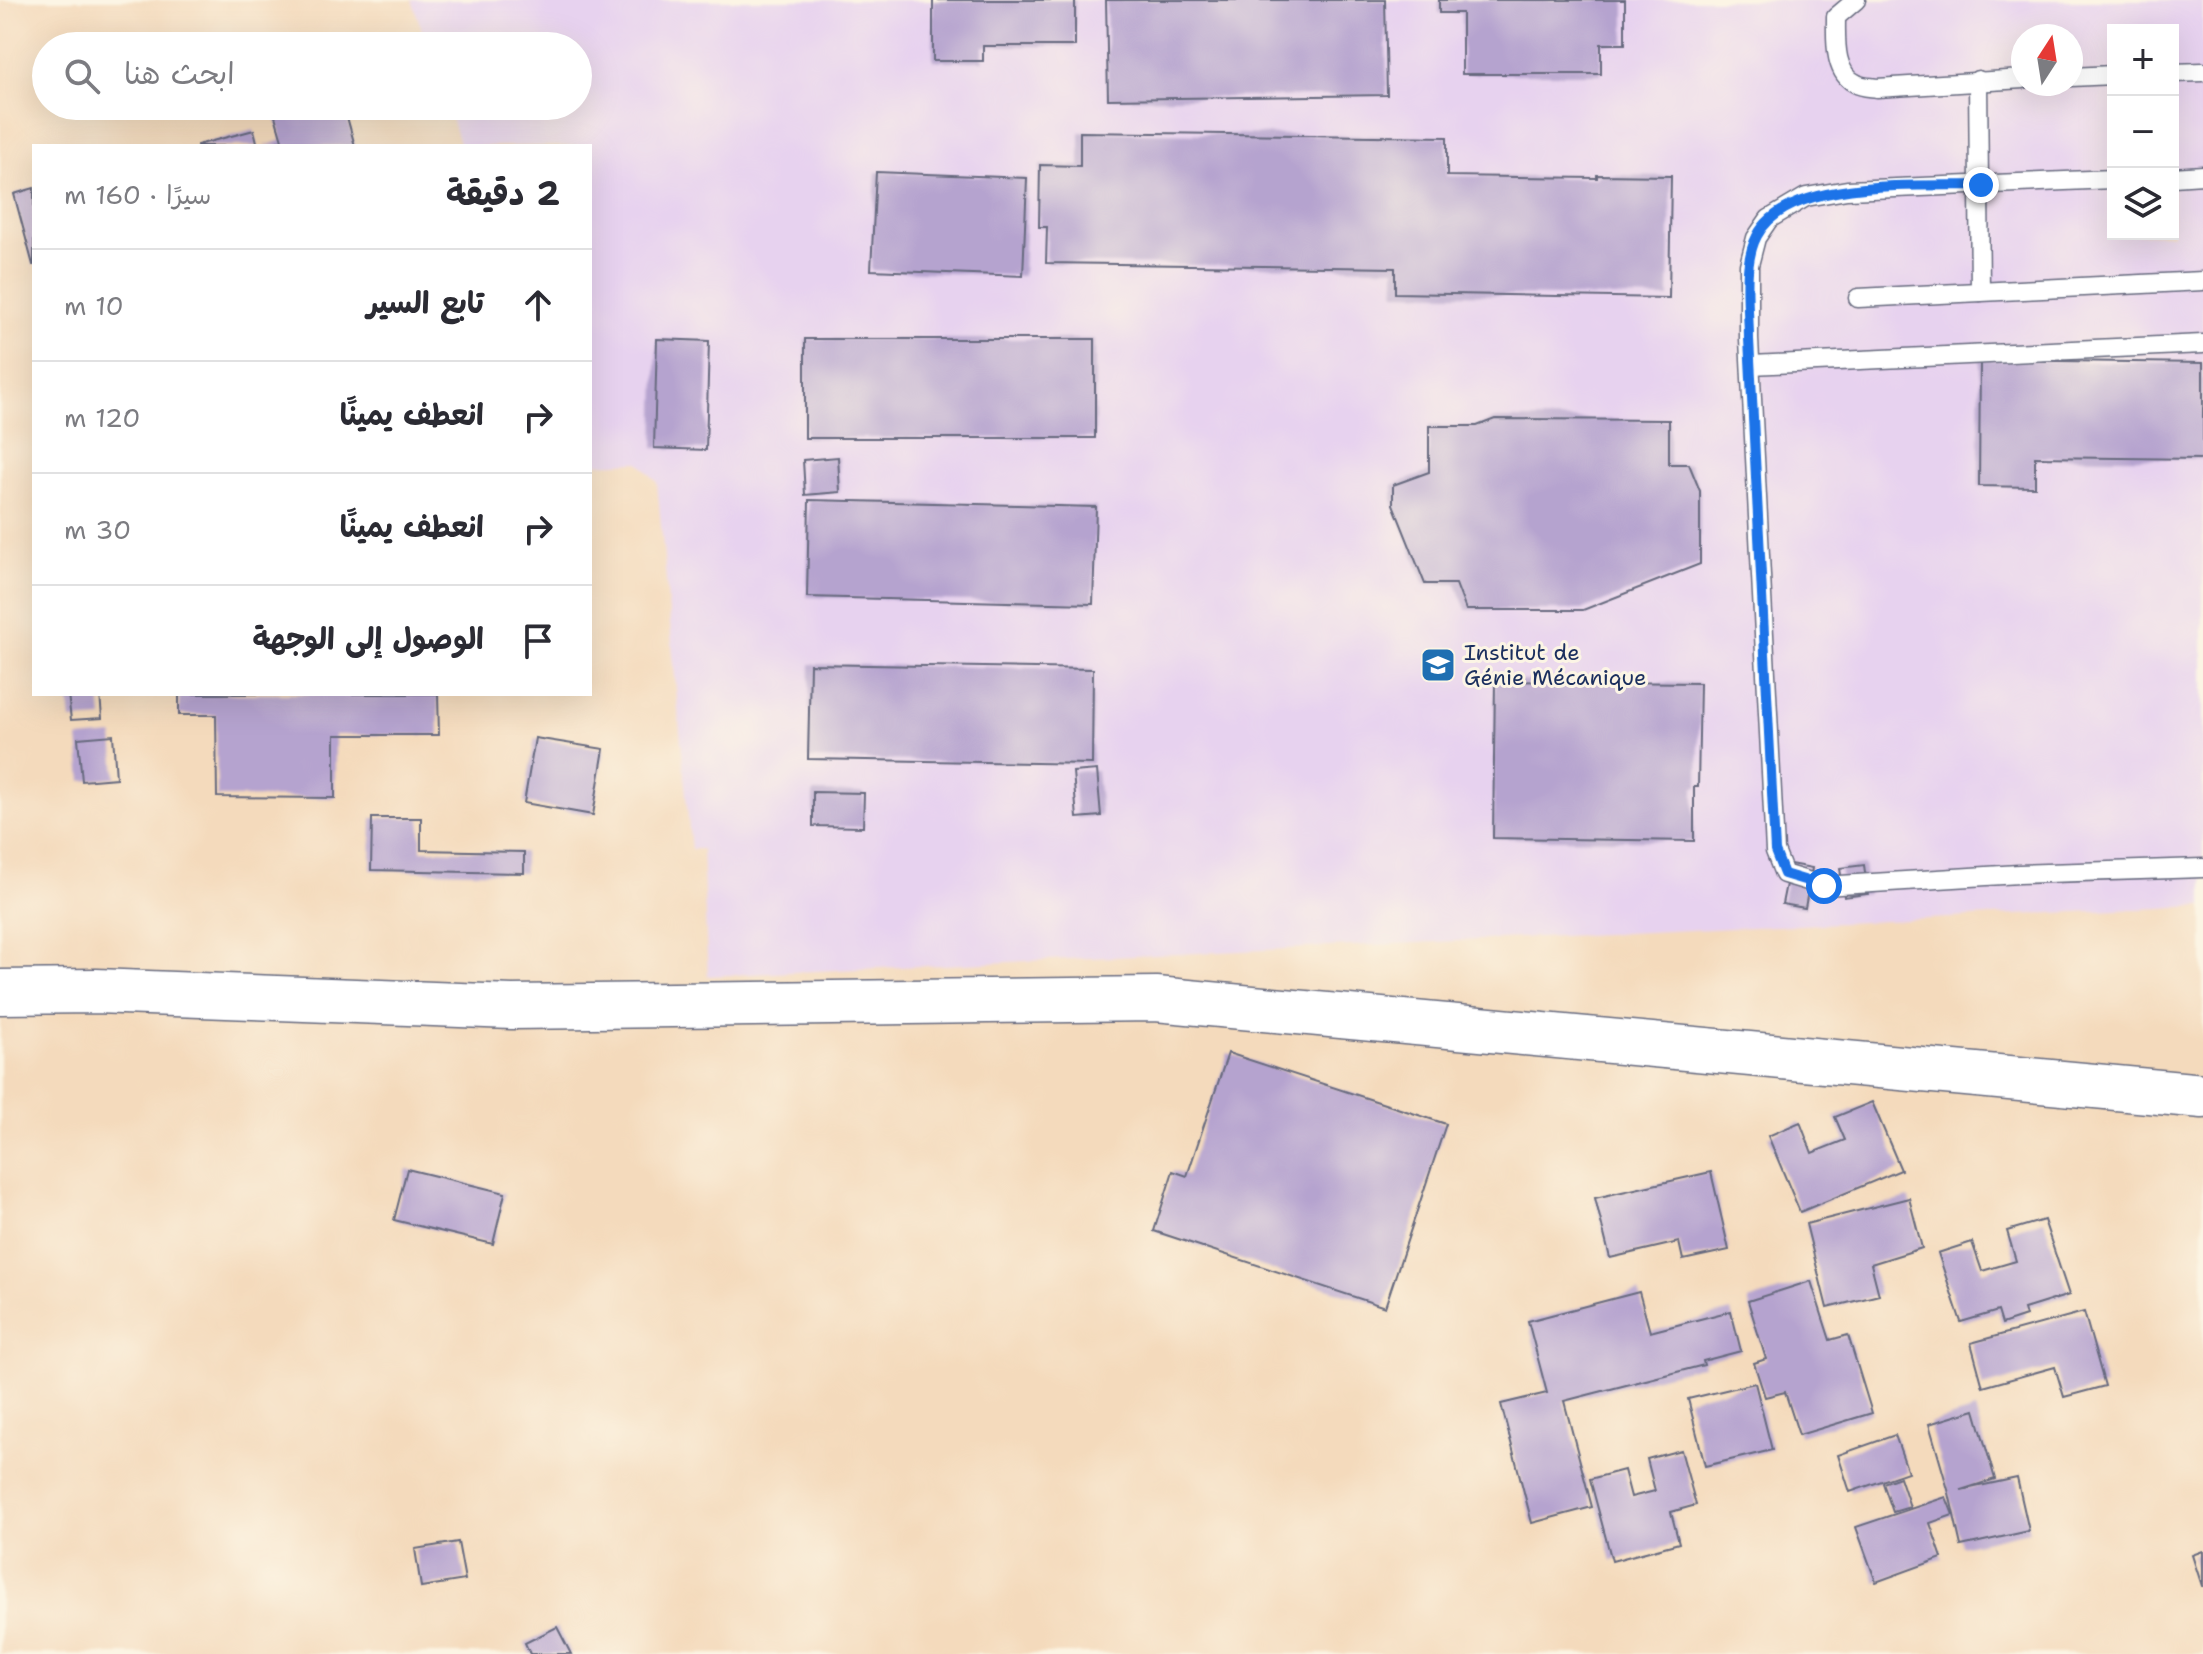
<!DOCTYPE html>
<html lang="ar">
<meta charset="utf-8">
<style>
:root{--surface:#fff;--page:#f2f2f3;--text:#2b2b33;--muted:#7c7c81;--line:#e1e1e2}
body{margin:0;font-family:"Shantell Sans","Playpen Sans Arabic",sans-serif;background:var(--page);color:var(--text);direction:rtl}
.controls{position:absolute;right:24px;top:24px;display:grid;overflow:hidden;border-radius:0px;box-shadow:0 8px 32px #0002}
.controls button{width:72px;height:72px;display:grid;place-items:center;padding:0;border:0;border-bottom:2px solid var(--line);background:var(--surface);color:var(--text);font:40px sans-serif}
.compass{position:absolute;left:2011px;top:24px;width:72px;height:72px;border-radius:50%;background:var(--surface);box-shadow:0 8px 32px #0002;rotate:12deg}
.stop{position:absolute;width:24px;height:24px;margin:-18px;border:6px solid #1a73e8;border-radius:50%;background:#fff}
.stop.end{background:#1a73e8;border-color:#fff;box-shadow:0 2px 8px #0008}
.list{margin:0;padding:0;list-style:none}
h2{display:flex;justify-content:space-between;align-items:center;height:104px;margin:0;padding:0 32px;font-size:34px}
h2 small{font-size:26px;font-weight:400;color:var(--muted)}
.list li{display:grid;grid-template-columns:52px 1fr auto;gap:24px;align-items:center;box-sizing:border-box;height:112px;padding:0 32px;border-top:2px solid var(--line)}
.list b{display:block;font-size:30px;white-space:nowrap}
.list em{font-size:26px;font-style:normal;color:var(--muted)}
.icon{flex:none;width:44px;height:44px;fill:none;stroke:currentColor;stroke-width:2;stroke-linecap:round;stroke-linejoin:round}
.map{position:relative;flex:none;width:2203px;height:1654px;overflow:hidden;direction:ltr}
.search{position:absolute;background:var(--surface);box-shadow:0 8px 32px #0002;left:32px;top:32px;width:560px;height:88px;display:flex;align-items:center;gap:20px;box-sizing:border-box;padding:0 28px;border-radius:44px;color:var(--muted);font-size:30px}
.panel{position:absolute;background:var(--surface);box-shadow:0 8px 32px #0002;left:32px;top:144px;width:560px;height:552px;border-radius:0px;direction:rtl}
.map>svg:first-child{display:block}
.built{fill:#e7d2ef;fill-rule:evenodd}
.building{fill:#b5a3cf}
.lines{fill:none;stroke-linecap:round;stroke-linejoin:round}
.service-casing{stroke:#676b7f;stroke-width:21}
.tertiary-casing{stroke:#676b7f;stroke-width:47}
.service{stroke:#fff;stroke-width:18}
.tertiary{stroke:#fff;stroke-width:44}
.route{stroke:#1a73e8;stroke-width:10}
.labels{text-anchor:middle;stroke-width:6;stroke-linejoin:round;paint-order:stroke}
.poi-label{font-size:22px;fill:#1b2f5e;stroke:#fcf5e5;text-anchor:start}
</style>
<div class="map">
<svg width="2203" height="1654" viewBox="0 0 2203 1654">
<rect width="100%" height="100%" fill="#fcf5e5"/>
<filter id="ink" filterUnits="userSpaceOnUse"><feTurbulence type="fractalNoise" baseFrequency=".0125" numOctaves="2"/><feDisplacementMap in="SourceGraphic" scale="16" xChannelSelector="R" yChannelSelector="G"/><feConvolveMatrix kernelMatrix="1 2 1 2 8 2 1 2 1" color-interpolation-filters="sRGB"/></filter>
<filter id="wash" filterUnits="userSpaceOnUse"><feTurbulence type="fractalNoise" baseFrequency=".006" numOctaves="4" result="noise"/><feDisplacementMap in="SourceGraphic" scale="32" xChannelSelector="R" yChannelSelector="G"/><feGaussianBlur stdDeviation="1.8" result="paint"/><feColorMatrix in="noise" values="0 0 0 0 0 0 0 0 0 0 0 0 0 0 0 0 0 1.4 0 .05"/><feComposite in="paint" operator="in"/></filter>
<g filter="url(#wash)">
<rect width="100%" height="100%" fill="#f4dabc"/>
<path class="built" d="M 412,0 L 2203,0 L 2203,906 L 708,976 L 702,849 L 691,849 L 657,482 L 639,462 L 590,464 L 590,146 L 460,146 L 447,106 L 578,106 L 578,46 L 427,46 ZM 2113,30 L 2173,30 L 2173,234 L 2113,234 ZM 2023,36 L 2071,36 L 2071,84 L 2023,84 Z"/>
<g id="blocks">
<g class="building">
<polygon points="933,0 1075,0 1075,46 983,46 983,61 933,61"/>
<polygon points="1106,0 1385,0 1387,95 1108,99"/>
<polygon points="1439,0 1625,0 1625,44 1601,44 1601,74 1462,74 1462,13 1439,13"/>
<polygon points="283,106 344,106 355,146 265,146 282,140 273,109"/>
<polygon points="254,130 258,146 197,146 197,145"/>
<polygon points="1080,132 1447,137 1447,176 1597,178 1597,175 1671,176 1669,298 1395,293 1395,268 1046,263 1047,227 1039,227 1040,165 1080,166"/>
<polygon points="876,172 1027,178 1023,276 871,270"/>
<polygon points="34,188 34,265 33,265 14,194"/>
<polygon points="657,339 709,341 706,450 654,448"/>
<rect x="805" y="339" width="290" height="99"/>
<polygon points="1980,360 2203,363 2203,459 2035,457 2035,487 1979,486"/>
<polygon points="1495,419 1669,420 1669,464 1689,464 1700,491 1700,564 1583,610 1466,610 1456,584 1425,584 1393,504 1393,485 1429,472 1429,426 1477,426"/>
<polygon points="838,457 840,492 805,495 803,460"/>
<polygon points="809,500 1096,507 1093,604 807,597"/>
<polygon points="810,664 1093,669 1092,764 808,759"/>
<polygon points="1495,681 1700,683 1698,787 1694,787 1694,841 1493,838"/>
<polygon points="68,694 100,694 102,718 71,720"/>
<polygon points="179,694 438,694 439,735 335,735 335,798 217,797 216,715 179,715"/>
<polygon points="113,735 116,778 82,781 78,738"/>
<polygon points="535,738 604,749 593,815 524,803"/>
<polygon points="1097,770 1101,816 1077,818 1073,772"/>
<polygon points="813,792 864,793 863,827 813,826"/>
<polygon points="372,818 421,818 421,850 524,852 524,873 371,870"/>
<polygon points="1790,864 1812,868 1805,908 1782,904"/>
<polygon points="1864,865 1868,894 1844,897 1840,868"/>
<polygon points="1228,1053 1446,1124 1385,1307 1154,1231 1173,1171 1187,1176"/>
<polygon points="1872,1102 1901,1170 1800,1212 1768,1136 1800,1122 1812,1153 1845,1140 1835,1117"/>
<polygon points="407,1169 505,1193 493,1244 394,1220"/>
<polygon points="1711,1172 1729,1250 1683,1260 1679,1242 1610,1258 1595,1198"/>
<polygon points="1909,1198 1922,1248 1871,1264 1879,1295 1827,1308 1806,1224"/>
<polygon points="2044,1220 2069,1295 2024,1309 2026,1316 2002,1324 1998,1311 1961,1322 1938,1253 1972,1242 1982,1271 2016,1261 2007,1231"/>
<polygon points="1811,1281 1830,1340 1848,1335 1872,1413 1799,1435 1785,1392 1765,1397 1754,1363 1766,1359 1748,1301"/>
<polygon points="1639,1292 1650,1332 1731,1311 1741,1351 1703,1361 1704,1365 1564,1401 1592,1507 1532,1523 1501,1404 1547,1393 1528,1321"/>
<polygon points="2084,1312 2105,1386 2064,1397 2055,1367 1983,1387 1971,1343"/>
<polygon points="1755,1383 1772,1450 1705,1466 1688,1399"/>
<polygon points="1975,1410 1995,1479 1961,1490 2017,1478 2029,1531 1961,1546 1949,1493 1929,1424"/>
<polygon points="1895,1435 1908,1472 1850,1492 1838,1455"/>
<polygon points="1681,1450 1696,1505 1671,1512 1679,1543 1612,1561 1590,1479 1624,1470 1631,1497 1655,1491 1647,1459"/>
<polygon points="1900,1477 1910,1507 1893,1512 1883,1483"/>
<polygon points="1946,1497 1953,1515 1930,1523 1942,1558 1876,1582 1856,1527"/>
<polygon points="458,1542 465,1580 421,1587 415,1549"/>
<polygon points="2203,1551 2203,1586 2202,1586 2192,1555"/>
<polygon points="557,1627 571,1654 530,1654 525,1643"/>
</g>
</g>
</g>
<g filter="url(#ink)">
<use href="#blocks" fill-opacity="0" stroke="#676b7f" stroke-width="2"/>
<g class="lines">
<defs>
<g id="service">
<path d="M 1856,0 L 1836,17 C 1836,38 1833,74 1857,84 C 1862,87 1871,87 1877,88 L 2023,79"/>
<polyline points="2173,73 2203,72"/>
<polyline points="2071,77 2113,75"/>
<polyline points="1978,80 1980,292"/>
<polyline points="2173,177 2203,175"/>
<polyline points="2113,179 1847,190 1806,197 1769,219 1756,238 1749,265 1749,339 1775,851 1784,874 1824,886 2019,874 2203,868"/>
<polyline points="1858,298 2203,281"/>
<polyline points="1751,365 2203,344"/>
</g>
<polyline id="tertiary" points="0,992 96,991 512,1007 1156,999 2203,1096"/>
</defs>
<use href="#service" class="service-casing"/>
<use href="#tertiary" class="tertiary-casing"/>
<use href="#service" class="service"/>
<use href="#tertiary" class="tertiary"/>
</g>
</g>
<g class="lines" filter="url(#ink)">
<path class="route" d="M 1824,886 L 1784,874 L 1775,851 L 1749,339 C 1749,308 1742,264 1757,236 C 1788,176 1922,187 1981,185"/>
</g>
<defs>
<symbol id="university-square" viewBox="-11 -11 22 22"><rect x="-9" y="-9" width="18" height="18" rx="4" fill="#1f6fb2" stroke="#fcf5e5"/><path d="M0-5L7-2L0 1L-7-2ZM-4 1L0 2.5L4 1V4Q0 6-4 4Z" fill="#fff"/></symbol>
</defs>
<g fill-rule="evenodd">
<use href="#university-square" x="1418" y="645" width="40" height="40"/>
</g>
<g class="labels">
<g class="poi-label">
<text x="1464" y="660">Institut de<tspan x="1464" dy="25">Génie Mécanique</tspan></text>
</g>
</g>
</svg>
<div class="controls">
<button>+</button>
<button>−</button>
<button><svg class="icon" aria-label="layers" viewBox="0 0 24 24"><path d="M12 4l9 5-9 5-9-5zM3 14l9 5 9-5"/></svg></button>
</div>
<svg class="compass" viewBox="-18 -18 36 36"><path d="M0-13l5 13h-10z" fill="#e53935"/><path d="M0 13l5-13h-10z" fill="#7c7c81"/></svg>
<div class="stop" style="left:1824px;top:886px"></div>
<div class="stop end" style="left:1981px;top:185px"></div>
<div class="search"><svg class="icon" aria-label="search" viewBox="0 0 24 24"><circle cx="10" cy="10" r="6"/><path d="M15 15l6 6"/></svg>ابحث هنا</div>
<section class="panel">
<h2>2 دقيقة<small>سيرًا · 160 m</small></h2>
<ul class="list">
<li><svg class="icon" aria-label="ahead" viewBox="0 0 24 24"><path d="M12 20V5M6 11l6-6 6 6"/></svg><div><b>تابع السير</b></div><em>10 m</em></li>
<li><svg class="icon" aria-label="right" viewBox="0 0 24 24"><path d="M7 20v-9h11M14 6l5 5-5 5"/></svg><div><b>انعطف يمينًا</b></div><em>120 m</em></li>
<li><svg class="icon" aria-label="right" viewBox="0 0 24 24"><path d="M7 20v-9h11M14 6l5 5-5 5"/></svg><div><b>انعطف يمينًا</b></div><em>30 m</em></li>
<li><svg class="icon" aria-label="arrive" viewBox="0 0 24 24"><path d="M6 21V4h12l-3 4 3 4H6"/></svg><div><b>الوصول إلى الوجهة</b></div></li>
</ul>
</section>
</div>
